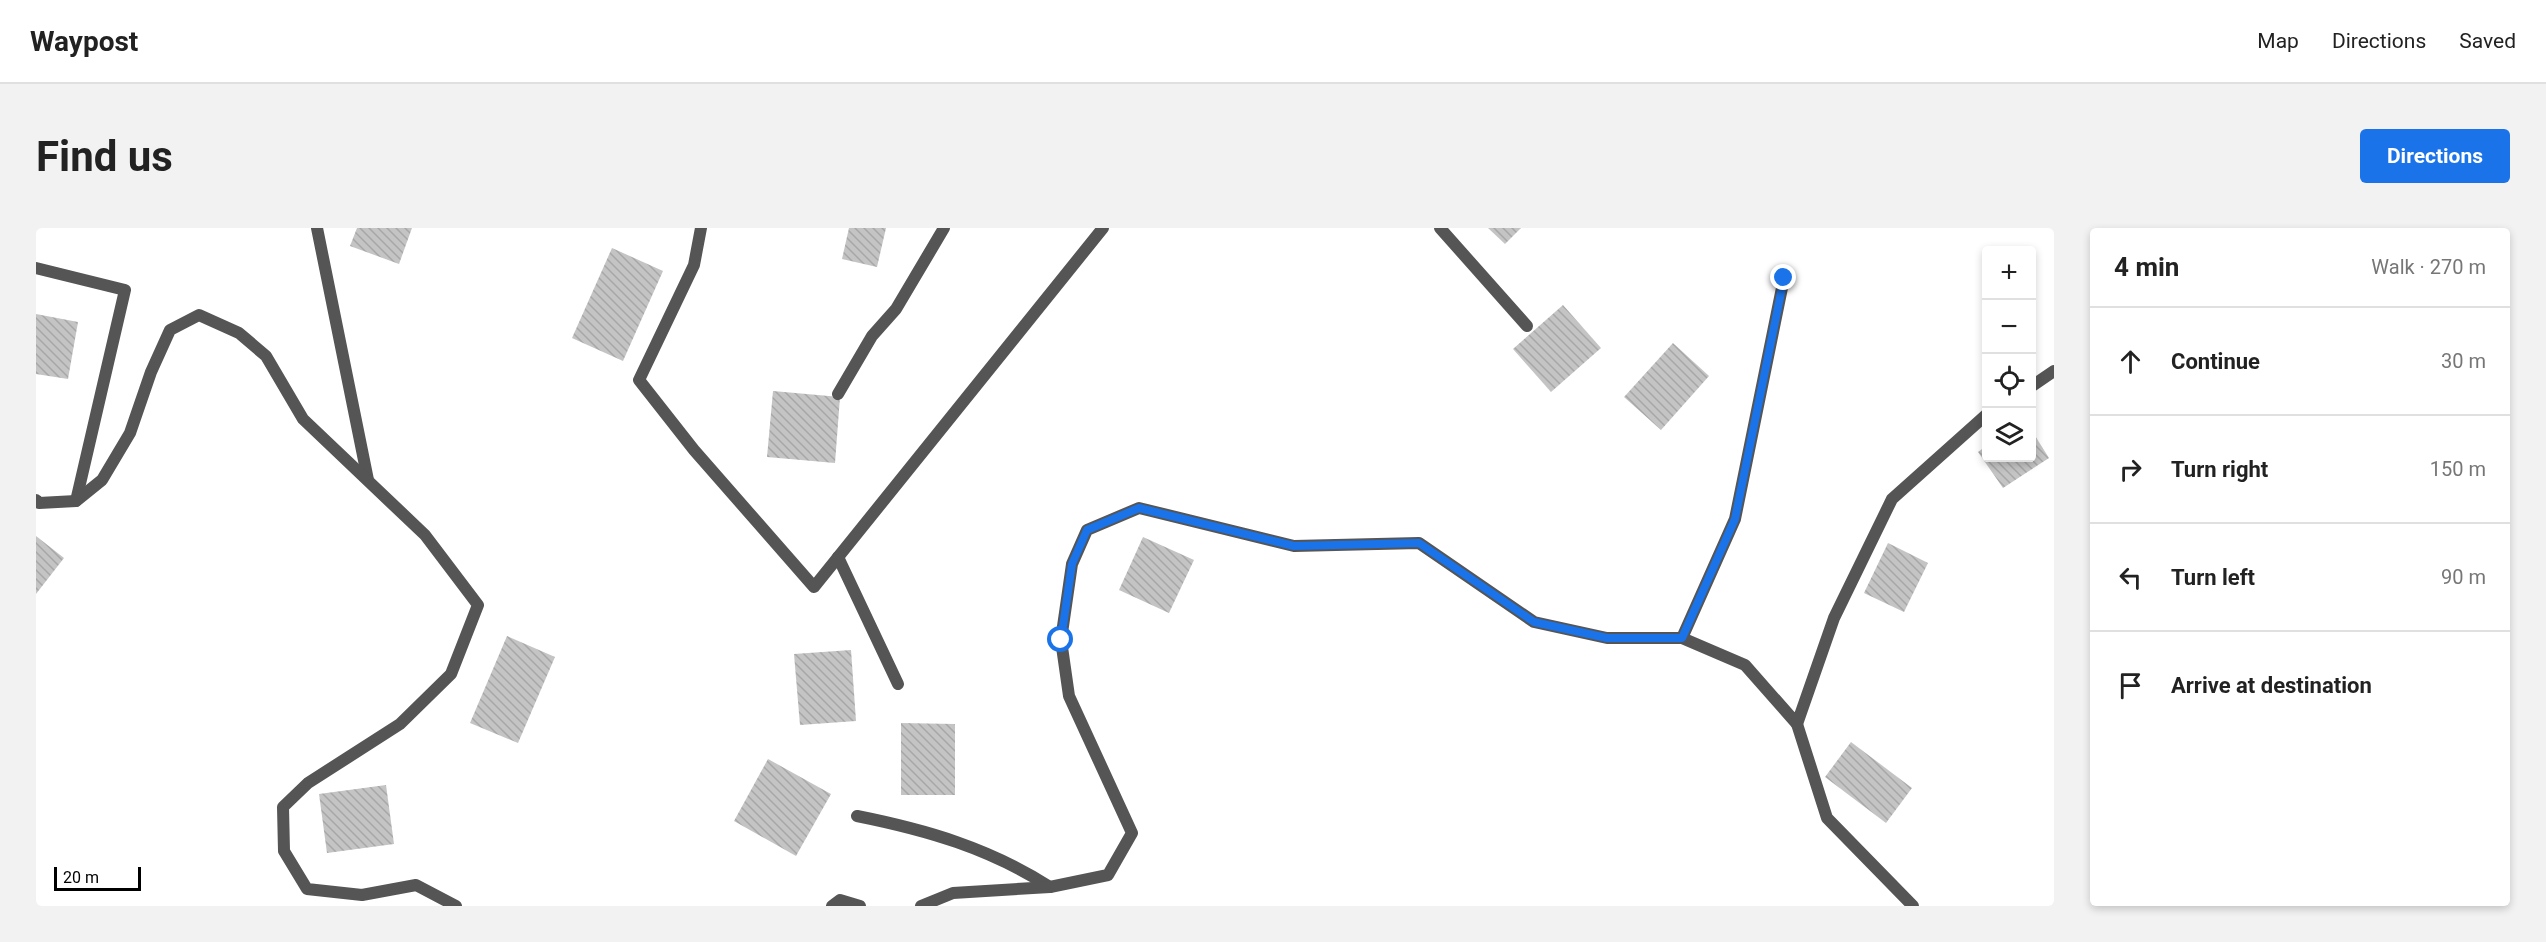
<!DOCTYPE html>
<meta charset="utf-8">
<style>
:root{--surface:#fff;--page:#f2f2f2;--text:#222;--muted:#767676;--line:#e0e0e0;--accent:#1a73e8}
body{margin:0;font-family:Roboto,sans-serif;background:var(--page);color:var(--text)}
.controls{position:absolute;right:18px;top:18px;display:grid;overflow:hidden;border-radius:6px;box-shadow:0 3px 9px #0003}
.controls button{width:54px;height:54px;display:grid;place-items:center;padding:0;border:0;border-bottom:2px solid var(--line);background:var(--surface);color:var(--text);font:30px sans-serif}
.scale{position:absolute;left:18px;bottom:15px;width:87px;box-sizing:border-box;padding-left:6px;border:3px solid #000;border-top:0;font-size:16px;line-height:21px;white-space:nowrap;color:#000;-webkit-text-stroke:4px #fff;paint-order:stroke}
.stop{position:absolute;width:18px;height:18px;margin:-14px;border:4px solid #1a73e8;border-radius:50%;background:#fff}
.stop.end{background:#1a73e8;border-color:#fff;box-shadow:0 2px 6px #0008}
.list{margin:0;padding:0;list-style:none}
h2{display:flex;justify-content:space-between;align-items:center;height:78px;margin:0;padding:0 24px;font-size:26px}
h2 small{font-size:20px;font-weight:400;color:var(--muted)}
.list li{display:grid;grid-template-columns:39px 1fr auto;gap:18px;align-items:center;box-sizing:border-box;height:108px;padding:0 24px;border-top:2px solid var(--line)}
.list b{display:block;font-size:22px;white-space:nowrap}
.list em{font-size:20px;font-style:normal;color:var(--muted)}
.icon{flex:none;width:33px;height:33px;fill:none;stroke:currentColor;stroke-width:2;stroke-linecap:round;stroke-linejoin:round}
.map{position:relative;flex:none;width:2018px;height:678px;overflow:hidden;border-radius:6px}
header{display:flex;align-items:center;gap:36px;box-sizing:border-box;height:84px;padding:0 30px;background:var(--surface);border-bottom:2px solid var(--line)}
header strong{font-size:28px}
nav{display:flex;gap:33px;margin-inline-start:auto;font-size:21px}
.intro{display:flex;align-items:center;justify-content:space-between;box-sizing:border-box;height:144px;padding:0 36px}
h1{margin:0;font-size:42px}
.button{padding:15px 27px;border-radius:6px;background:var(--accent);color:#fff;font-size:21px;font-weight:700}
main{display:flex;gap:36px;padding:0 36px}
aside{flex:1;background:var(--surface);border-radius:6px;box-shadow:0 3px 9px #0003}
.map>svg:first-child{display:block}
.building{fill:url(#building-back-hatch)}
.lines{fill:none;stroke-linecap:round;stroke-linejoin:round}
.service{stroke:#555;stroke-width:12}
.minor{stroke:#555;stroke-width:12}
.route{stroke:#1a73e8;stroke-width:8}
</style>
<header>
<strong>Waypost</strong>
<nav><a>Map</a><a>Directions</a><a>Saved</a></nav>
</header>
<div class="intro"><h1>Find us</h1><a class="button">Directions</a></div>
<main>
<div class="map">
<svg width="2018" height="678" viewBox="0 0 2018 678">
<defs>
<pattern id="building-back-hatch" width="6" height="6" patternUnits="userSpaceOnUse" patternTransform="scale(1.5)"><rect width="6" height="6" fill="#c4c4c4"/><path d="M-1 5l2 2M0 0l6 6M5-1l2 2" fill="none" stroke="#a7a7a7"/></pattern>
</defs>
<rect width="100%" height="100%" fill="#fff"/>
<g class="building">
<polygon points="321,0 376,0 363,36 314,18"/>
<polygon points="813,0 850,0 841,39 806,31"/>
<polygon points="1452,0 1485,0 1469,16"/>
<polygon points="576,20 627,43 587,133 536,110"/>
<polygon points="1527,77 1565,120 1515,164 1477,121"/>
<polygon points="0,86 42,94 32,151 0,146"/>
<polygon points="1637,115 1673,148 1625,202 1588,169"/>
<polygon points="737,163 804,169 799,235 731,229"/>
<polygon points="1996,203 2013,230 1967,260 1942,224 1950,218 1950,230 1996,230"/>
<polygon points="0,308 28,330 0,366"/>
<polygon points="1107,309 1158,332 1133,385 1083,362"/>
<polygon points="1852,315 1892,335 1868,384 1828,365"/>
<polygon points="471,408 519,429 482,515 434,495"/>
<polygon points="815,422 820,493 764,497 758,426"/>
<polygon points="865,495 919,496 919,567 865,567"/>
<polygon points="1815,514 1876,560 1850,595 1789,549"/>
<polygon points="732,531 795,566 760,628 698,593"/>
<polygon points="350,557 358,616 291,625 283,566"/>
</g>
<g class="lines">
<g class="service">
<polyline points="281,0 332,252"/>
<polyline points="665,0 658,37 603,152 658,222 778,359 1067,0"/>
<polyline points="1404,0 1491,98"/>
<polyline points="0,40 89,62 40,273"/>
<polyline points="802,166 836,108 860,81 908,0"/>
<polyline points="802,329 862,456"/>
<polyline points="1646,410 1699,291 1748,50"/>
<polyline points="1761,496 1791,590 1877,678"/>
<path d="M 821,588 C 891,602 953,620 1014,659"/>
<polyline points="796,678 804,672 824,678"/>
</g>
<g class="minor">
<polyline points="1996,158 2018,143"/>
<polyline points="0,272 3,275 40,273 66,252 94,205 115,144 134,102 163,87 203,105 230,128 267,191 389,307 442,377 415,446 364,496 272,555 247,579 248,623 271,661 326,667 380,657 420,678"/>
<polyline points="885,678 917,665 1014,659 1072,647 1096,605 1033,468 1025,412 1036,336 1051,302 1103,280 1258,318 1383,315 1498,394 1571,410 1646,410 1709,437 1761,496 1798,390 1856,271 1950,187"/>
</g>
</g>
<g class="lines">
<polyline class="route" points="1025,412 1036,336 1051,302 1103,280 1258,318 1383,315 1498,394 1571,410 1646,410 1699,291 1748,50"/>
</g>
</svg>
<div class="controls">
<button>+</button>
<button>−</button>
<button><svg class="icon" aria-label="locate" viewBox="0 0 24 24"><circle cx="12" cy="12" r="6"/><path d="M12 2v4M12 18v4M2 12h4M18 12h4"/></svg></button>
<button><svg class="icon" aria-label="layers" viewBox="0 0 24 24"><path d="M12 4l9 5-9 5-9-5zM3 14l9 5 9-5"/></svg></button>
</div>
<div class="scale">20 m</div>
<div class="stop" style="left:1025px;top:412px"></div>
<div class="stop end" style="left:1748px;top:50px"></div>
</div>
<aside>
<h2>4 min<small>Walk · 270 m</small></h2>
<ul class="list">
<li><svg class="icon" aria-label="ahead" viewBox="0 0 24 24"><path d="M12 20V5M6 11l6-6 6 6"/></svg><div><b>Continue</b></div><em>30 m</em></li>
<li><svg class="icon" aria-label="right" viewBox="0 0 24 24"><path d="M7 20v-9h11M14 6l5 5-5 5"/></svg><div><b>Turn right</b></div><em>150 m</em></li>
<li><svg class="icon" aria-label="left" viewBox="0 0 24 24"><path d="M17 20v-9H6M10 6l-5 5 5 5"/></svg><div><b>Turn left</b></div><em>90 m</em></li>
<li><svg class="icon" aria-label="arrive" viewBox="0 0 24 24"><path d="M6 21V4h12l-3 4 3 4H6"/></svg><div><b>Arrive at destination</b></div></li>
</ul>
</aside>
</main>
